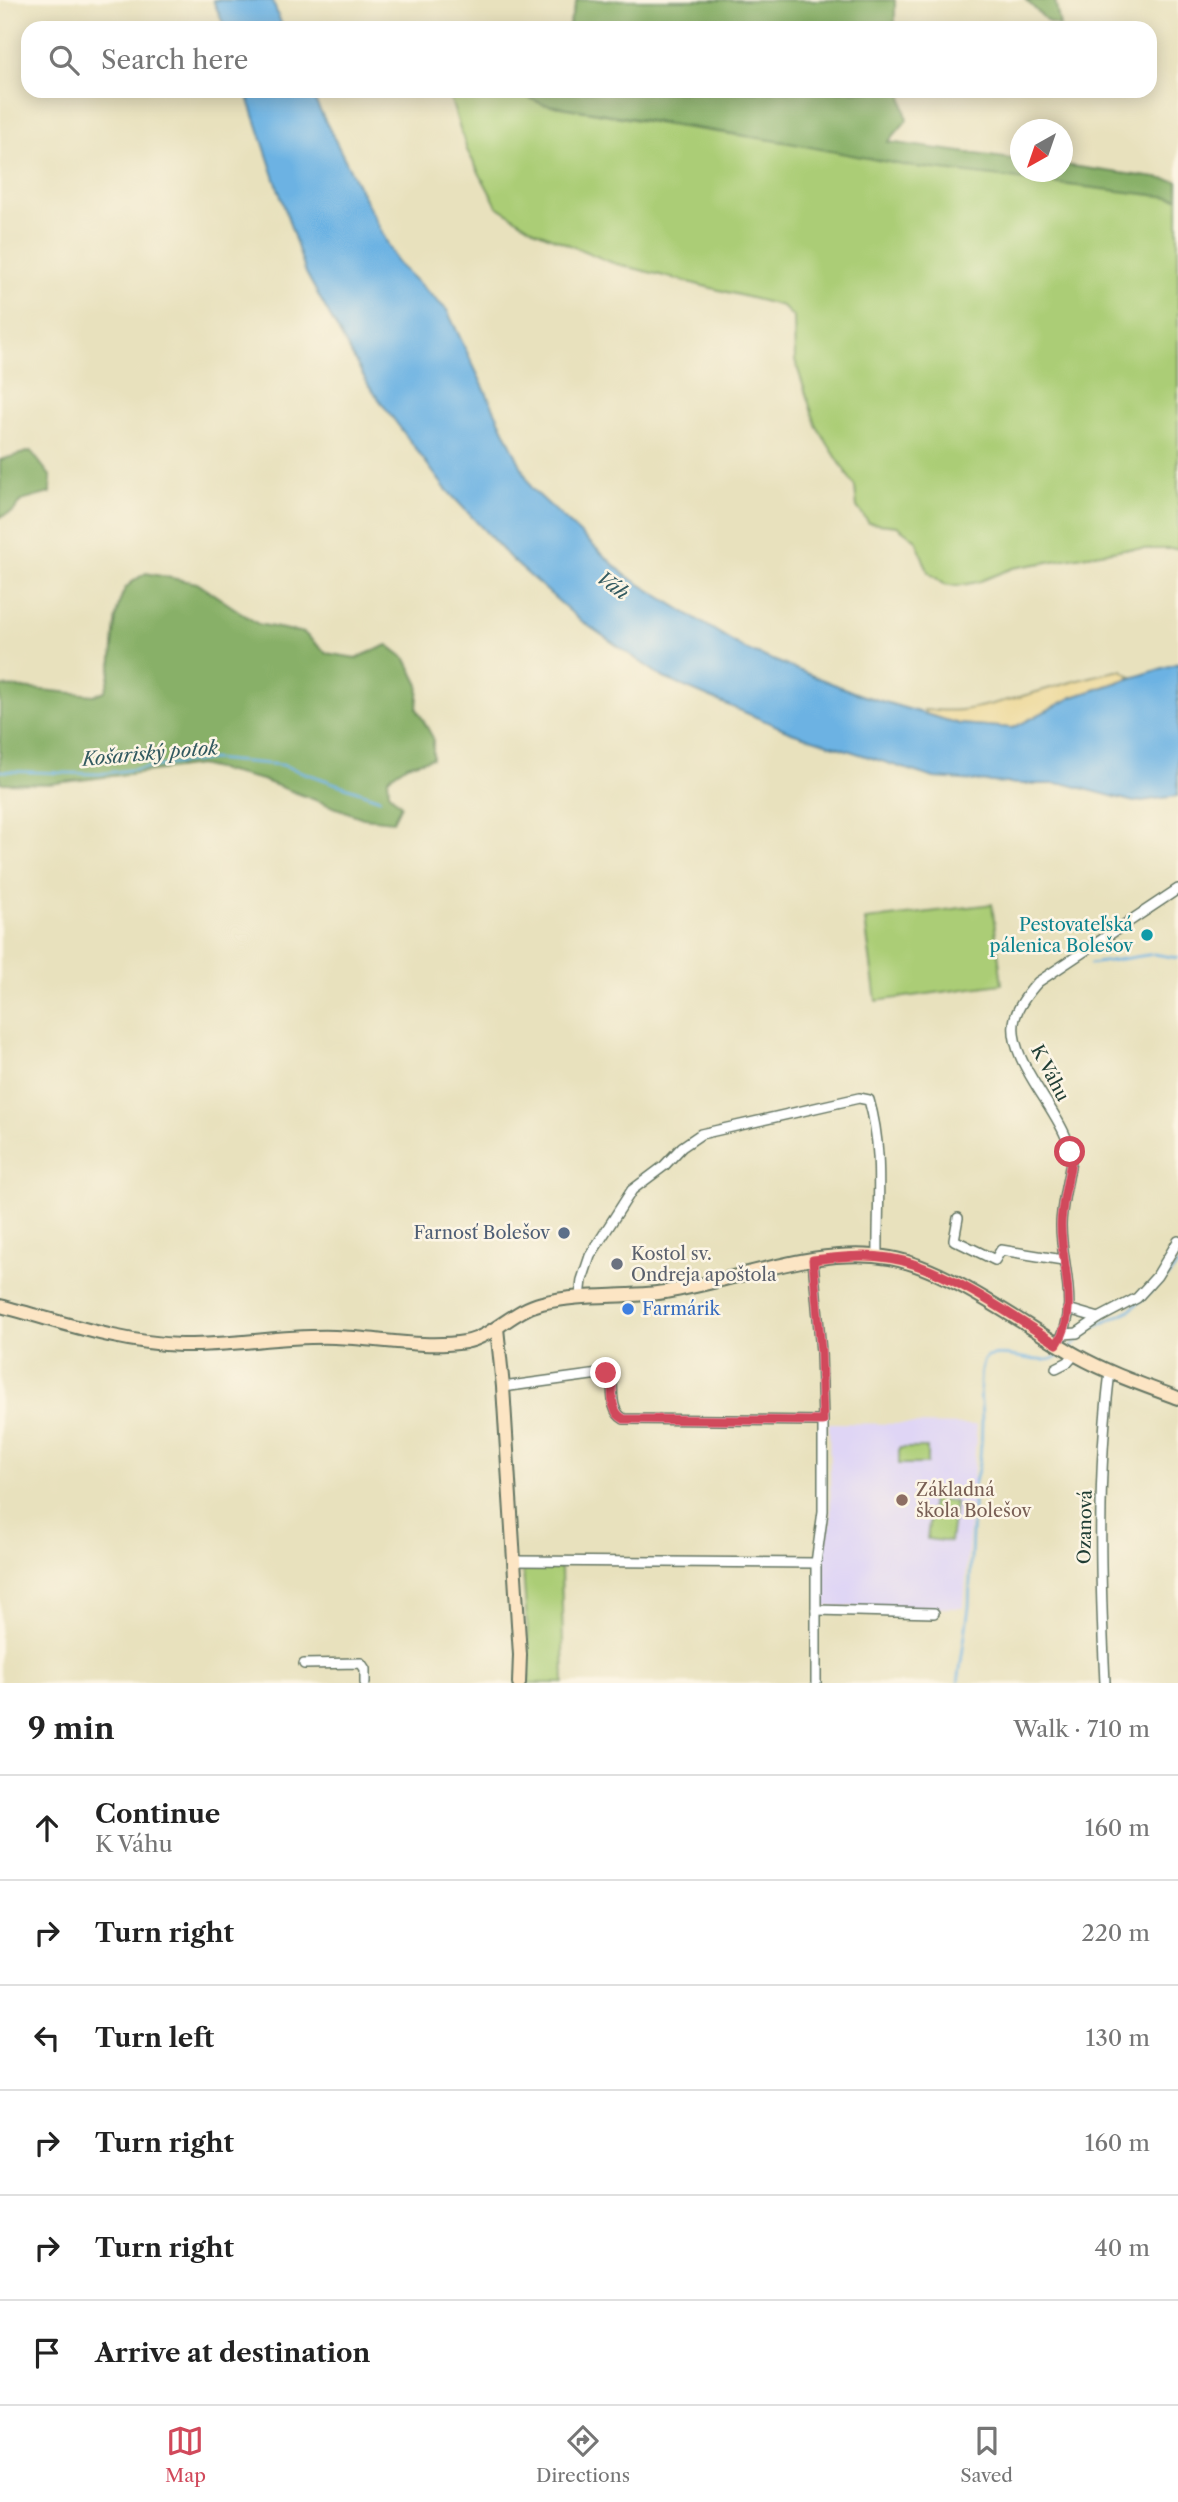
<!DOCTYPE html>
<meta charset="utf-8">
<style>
:root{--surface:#fff;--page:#f2f2f2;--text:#222;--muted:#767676;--line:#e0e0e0;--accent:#d1495b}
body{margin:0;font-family:"Libre Caslon Text",serif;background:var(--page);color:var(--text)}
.compass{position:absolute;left:1010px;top:119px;width:63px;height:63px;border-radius:50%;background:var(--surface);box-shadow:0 4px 18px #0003;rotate:220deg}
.stop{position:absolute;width:21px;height:21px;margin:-16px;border:5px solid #d1495b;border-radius:50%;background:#fff}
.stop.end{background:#d1495b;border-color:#fff;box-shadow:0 2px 7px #0008}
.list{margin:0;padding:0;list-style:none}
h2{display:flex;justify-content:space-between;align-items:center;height:91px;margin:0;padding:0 28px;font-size:30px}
h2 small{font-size:23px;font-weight:400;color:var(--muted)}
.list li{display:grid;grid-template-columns:46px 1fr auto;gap:21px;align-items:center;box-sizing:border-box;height:105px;padding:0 28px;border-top:2px solid var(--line)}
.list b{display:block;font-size:26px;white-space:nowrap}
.list p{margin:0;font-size:23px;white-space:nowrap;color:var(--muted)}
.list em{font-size:23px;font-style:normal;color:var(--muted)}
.icon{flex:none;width:38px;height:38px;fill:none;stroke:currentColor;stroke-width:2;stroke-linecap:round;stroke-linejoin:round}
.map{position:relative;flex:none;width:1178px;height:1683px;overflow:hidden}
.search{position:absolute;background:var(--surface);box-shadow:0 4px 18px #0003;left:21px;right:21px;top:21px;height:77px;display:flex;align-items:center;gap:18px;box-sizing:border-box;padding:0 24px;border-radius:21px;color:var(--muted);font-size:26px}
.sheet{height:721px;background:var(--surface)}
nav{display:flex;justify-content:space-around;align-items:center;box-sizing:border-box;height:98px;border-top:2px solid var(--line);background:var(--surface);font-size:19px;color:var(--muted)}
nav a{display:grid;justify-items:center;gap:4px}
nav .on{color:var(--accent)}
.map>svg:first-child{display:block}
.built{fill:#dfd5f5}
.green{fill:#abcd76;stroke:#658555;stroke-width:2}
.forest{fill:#88b067;stroke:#54764e;stroke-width:2}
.sand{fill:#eeda9e;stroke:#868c69;stroke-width:2}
.water{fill:#6cb2e3;stroke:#46788c;stroke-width:2}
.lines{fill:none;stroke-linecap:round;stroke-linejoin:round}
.stream{stroke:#6cb2e3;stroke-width:2.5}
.street-casing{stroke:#657664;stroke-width:12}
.secondary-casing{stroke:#657664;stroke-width:16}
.street{stroke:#fff;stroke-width:9}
.secondary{stroke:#fce5c4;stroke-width:12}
.route{stroke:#d1495b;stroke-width:9}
.culture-dot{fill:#0f9aa8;stroke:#fcf5e5;stroke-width:2.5}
.service-dot{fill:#5c6f8a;stroke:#fcf5e5;stroke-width:2.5}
.worship-dot{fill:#6b7280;stroke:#fcf5e5;stroke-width:2.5}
.shop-dot{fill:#3f7fe0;stroke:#fcf5e5;stroke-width:2.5}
.education-dot{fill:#8d6e63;stroke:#fcf5e5;stroke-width:2.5}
.labels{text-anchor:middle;stroke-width:5;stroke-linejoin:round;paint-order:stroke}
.culture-label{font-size:18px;fill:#0d838f;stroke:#fcf5e5;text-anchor:end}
.street-label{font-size:18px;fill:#1f3d34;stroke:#fcf5e5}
.service-label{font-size:18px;fill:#4e5e75;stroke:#fcf5e5;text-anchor:end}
.worship-label{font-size:18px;fill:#5b616d;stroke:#fcf5e5;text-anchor:start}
.shop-label{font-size:18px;fill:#366cbe;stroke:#fcf5e5;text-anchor:start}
.education-label{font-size:18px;fill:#785e54;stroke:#fcf5e5;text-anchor:start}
.water-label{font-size:19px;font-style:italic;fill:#325a60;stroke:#fcf5e5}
</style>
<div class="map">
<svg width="1178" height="1683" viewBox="0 0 1178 1683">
<rect width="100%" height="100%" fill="#fcf5e5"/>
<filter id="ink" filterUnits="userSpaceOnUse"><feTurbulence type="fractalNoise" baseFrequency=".0143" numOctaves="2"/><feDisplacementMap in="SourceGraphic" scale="14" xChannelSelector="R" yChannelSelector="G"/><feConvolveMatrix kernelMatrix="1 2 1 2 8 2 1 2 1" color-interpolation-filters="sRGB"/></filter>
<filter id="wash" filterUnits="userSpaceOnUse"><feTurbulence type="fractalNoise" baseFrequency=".00686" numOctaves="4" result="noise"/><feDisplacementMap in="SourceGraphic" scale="28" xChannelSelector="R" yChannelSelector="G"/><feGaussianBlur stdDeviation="1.57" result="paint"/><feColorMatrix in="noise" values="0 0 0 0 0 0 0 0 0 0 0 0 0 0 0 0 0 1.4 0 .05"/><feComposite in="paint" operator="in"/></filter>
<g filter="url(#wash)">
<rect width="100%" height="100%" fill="#e8e1bd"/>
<polygon class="built" points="829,1423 977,1425 964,1608 823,1606 823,1556 831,1520"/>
<g class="green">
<polygon points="448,91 516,91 542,104 667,125 1178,198 1178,549 1124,549 1013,568 978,582 957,586 944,584 928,572 916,540 897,526 869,523 857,507 855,487 816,425 795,360 794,318 782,306 613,263 536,231 497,206 467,150"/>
<polygon points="992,904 1002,984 876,1001 865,920"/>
<rect x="899" y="1448" width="28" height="16"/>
<polygon points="932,1499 955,1502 950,1542 927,1539"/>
<polygon points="527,1567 561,1568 564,1683 528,1683 529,1650 523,1571"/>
</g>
<g class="forest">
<polygon points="577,0 895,0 895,28 568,28"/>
<polygon points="1026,0 1055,0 1060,26 1048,22"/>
<polygon points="516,91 901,91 907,120 888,142 1020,160 1020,172 1062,172 1063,165 1178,181 1178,198 908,166 784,142 542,104"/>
<polygon points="31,451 51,477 50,493 21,501 13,512 0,517 0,460"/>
<path d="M 146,573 L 197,583 L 258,624 L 304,633 L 326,653 L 356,658 L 388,645 L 406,659 L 419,685 L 417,709 L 433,738 L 433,758 L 407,765 L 388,778 L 389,793 L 401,805 L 393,821 L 363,818 L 262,780 L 199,765 L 49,784 L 0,783 L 0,686 L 94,695 L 105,691 C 118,659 108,621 125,589 C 129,583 140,577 146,573 Z"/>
</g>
<path class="sand" d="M 1122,670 L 1132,677 L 1073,697 L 1013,728 L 959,724 L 926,714 L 924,710 C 939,710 954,712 968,709 C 1021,700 1070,679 1122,670 Z"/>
<g class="water">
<polygon points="213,0 272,0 283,28 225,28"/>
<polygon points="246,91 310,91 398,264 447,310 532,489 625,575 745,649 861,695 959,724 1013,728 1073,697 1178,663 1178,796 1134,802 1066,784 1020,784 934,778 791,732 664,678 580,620 512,560 445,488 369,386 306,273"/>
</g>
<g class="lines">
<g class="stream">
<polyline points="0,771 99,774 212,759 282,765 380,799"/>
<polyline points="1090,964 1154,954 1178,958"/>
<polyline points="1070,1348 1092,1328 1130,1310 1168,1276 1178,1265"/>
<path d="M 958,1683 L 969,1607 L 974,1486 C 980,1466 982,1443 982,1422 C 982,1403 977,1380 983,1362 C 985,1357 987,1357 991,1356 C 1017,1351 1041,1370 1065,1353"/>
</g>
</g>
</g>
<g filter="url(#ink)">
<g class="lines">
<defs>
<g id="street">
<polyline points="958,1218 954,1240 995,1260 1001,1250 1063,1260"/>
<polyline points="813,1260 821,1352 823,1421 823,1511 816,1563 816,1683"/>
<path d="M 580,1298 L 582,1280 L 590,1256 L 632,1190 L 664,1166 L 682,1147 L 701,1134 L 859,1098 L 869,1100 C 884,1151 877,1204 878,1257"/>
<polyline points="1068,1309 1099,1318"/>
<polyline points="1064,1334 1077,1333 1099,1318 1137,1298 1157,1276 1178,1241"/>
<path d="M 1057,1344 C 1081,1311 1061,1264 1061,1226 C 1061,1205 1068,1182 1071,1161 C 1071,1154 1070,1147 1067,1140 C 1055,1105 1005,1056 1015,1018 C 1019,1004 1029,992 1038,982 L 1178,889"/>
<polyline points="1056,1368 1068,1362 1075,1354"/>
<path d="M 503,1387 L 606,1373 L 612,1379 C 613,1394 610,1411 624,1419 L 823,1421"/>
<polyline points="513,1561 816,1563"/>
<polyline points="816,1610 934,1613"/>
<polyline points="304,1664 361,1663 365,1669 365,1683"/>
<path d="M 1105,1683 C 1100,1579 1097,1475 1110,1372"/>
</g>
<g id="secondary">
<path d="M 0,1306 C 60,1321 118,1343 181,1345 C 232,1346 284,1335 335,1337 C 378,1338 422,1349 465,1342 C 494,1336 513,1310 542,1303 C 581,1293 624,1298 665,1292 C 737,1281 816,1245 890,1258 C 948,1268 1023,1325 1076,1355 C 1108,1373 1143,1385 1178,1398"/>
<polyline points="497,1328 503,1387 520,1655 519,1683"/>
</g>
</defs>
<use href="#street" class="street-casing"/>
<use href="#secondary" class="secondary-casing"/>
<use href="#street" class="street"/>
<use href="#secondary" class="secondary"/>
</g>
</g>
<g class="lines" filter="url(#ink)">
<path class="route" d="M 606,1373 L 612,1379 C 613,1394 609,1411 624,1419 L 823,1421 L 821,1352 L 813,1260 C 838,1257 864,1254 889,1258 C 942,1266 1011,1315 1057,1344 C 1080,1311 1061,1263 1061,1226 C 1061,1205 1068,1182 1071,1161 L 1070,1152"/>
</g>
<circle class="culture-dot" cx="1147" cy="935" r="7"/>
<circle class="service-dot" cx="564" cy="1233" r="7"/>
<circle class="worship-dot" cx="617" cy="1264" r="7"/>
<circle class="shop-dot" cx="628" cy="1309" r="7"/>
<circle class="education-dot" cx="902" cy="1500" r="7"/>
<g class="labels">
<g class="culture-label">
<text x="1133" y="931">Pestovateľská<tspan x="1133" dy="21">pálenica Bolešov</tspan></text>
</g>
<g class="street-label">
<text transform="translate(1050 1073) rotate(62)" y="6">K Váhu</text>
<text transform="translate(1085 1527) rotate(-89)" y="6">Ozanová</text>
</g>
<g class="service-label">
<text x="550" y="1239">Farnosť Bolešov</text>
</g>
<g class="worship-label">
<text x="631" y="1260">Kostol sv.<tspan x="631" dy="21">Ondreja apoštola</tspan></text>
</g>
<g class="shop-label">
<text x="642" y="1315">Farmárik</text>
</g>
<g class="education-label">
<text x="916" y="1496">Základná<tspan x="916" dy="21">škola Bolešov</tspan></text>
</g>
<g class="water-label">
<text transform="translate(613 585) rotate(37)" y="7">Váh</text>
<text transform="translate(150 753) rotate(-5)" y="7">Košariský potok</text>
</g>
</g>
</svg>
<svg class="compass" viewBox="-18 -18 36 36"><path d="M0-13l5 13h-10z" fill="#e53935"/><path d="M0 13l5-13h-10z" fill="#767676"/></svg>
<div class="stop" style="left:1070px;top:1152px"></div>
<div class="stop end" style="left:606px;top:1373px"></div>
<div class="search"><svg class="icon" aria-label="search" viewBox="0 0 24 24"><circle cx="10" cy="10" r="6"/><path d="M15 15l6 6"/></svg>Search here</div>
</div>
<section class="sheet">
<h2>9 min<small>Walk · 710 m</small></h2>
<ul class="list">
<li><svg class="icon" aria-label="ahead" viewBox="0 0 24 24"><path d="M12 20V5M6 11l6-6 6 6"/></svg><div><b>Continue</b><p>K Váhu</p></div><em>160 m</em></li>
<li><svg class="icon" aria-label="right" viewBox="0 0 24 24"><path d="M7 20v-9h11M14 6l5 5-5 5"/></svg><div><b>Turn right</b></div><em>220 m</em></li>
<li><svg class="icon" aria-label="left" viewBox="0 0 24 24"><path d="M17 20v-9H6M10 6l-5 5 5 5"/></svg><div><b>Turn left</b></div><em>130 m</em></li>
<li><svg class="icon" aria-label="right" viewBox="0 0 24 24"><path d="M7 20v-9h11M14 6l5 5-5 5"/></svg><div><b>Turn right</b></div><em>160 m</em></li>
<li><svg class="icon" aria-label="right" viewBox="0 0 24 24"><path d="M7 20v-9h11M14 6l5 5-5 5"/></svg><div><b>Turn right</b></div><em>40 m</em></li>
<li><svg class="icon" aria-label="arrive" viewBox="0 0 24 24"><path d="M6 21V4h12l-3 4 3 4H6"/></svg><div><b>Arrive at destination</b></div></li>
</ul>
</section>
<nav>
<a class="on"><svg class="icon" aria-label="map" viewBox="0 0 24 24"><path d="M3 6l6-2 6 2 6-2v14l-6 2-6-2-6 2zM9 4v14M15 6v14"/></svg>Map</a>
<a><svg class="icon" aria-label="directions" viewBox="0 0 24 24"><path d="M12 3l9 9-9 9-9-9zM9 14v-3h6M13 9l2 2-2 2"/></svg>Directions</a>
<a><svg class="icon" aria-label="saved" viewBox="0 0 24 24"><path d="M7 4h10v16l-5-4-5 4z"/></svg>Saved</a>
</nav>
